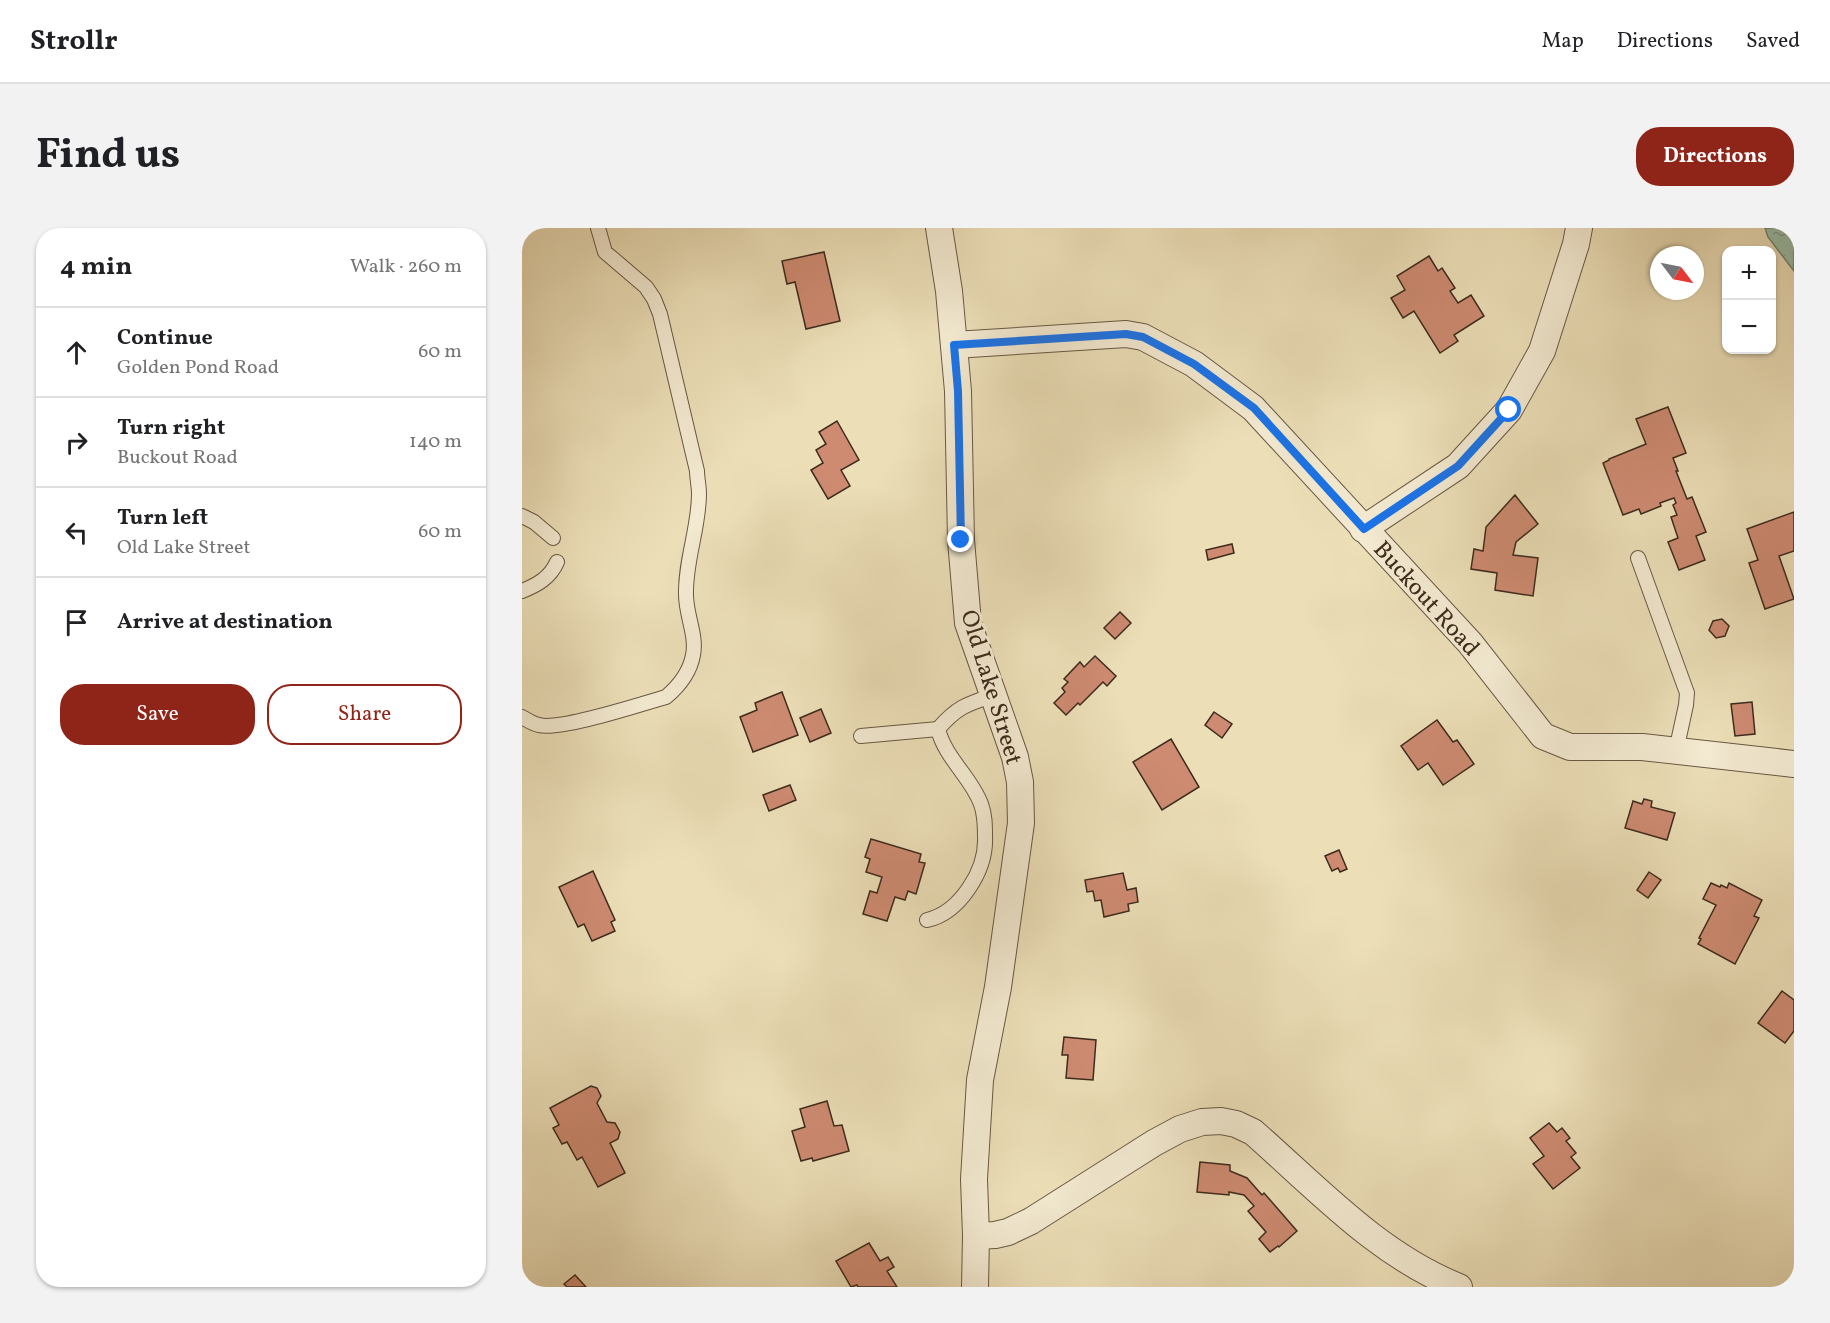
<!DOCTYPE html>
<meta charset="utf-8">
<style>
:root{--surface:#fff;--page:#f2f2f2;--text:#202124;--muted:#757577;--line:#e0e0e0;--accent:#8f2418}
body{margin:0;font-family:Vollkorn,serif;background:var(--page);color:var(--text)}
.controls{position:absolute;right:18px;top:18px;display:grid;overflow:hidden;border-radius:12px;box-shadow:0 2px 4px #0004}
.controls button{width:54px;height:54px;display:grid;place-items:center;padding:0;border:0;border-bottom:2px solid var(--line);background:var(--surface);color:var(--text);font:30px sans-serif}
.compass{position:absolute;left:1128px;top:18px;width:54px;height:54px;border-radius:50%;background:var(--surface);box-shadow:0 2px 4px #0004;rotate:122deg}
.stop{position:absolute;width:18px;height:18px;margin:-14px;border:4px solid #1a73e8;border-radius:50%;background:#fff}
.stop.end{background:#1a73e8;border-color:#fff;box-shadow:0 2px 6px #0008}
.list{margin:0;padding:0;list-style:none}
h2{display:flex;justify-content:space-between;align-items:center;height:78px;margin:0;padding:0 24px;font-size:26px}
h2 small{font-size:20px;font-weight:400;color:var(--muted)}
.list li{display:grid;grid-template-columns:39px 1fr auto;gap:18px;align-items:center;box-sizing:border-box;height:90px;padding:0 24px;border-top:2px solid var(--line)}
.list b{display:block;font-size:22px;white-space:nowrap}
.list p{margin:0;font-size:20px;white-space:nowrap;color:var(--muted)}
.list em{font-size:20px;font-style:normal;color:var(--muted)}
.actions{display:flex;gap:12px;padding:18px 24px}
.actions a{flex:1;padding:14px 0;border:2px solid var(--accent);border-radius:24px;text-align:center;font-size:21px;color:var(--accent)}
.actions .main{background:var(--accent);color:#fff}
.icon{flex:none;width:33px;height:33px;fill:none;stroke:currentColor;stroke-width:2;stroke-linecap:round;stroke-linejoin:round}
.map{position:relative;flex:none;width:1272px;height:1059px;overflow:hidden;border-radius:24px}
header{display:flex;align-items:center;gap:36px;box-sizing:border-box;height:84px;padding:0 30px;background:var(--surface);border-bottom:2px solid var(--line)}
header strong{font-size:28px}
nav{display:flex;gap:33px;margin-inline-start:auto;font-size:21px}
.intro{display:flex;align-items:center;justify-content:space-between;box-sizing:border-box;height:144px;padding:0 36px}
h1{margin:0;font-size:42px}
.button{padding:15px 27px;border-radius:24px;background:var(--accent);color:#fff;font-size:21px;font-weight:700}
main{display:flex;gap:36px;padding:0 36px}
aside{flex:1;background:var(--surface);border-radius:24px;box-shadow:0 2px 4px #0004}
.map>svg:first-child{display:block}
.water{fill:url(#water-ripples);stroke:#748371;stroke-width:1.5}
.building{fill:#ce8b72;stroke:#3d2b1c;stroke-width:1.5}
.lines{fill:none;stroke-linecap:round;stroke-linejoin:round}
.lane-casing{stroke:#695843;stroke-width:16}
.street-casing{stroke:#695843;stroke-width:28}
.lane{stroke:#f3ead1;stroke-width:14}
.street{stroke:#f3ead1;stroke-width:26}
.route{stroke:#1a73e8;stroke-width:8}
.labels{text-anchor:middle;stroke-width:6;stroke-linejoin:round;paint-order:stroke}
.street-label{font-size:24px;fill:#3d2b1c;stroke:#f3ead1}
</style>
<header>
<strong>Strollr</strong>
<nav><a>Map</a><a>Directions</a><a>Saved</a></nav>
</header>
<div class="intro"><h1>Find us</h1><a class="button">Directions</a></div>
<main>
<aside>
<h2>4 min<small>Walk · 260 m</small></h2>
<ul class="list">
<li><svg class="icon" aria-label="ahead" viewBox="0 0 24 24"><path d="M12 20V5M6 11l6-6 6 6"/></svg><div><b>Continue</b><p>Golden Pond Road</p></div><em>60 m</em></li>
<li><svg class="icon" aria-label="right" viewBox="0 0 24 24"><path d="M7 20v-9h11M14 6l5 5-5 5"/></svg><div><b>Turn right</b><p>Buckout Road</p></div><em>140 m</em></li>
<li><svg class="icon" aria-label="left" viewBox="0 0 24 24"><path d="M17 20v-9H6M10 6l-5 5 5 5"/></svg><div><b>Turn left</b><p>Old Lake Street</p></div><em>60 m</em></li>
<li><svg class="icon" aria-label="arrive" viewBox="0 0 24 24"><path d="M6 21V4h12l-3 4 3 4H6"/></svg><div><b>Arrive at destination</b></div></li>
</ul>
<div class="actions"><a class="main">Save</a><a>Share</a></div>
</aside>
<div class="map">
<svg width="1272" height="1059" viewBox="0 0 1272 1059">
<defs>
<pattern id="water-ripples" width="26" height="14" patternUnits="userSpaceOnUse" patternTransform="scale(1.5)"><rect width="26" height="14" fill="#99bdaa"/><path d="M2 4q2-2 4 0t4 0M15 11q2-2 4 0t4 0" fill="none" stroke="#7e9a8a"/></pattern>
</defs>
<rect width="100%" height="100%" fill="#ecdfb8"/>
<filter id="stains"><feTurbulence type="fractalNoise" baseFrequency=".00333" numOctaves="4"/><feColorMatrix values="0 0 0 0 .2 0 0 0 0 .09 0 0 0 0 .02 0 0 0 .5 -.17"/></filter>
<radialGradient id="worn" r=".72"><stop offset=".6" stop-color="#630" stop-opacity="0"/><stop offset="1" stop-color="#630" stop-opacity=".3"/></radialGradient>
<polygon class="water" points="1243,0 1272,0 1272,43 1246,9"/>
<g class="building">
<polygon points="302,24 318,93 284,101 273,54 265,56 260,33"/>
<polygon points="907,28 916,43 920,40 933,60 928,63 936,75 949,67 962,88 932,107 936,113 918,125 892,83 881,90 869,70 883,62 875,48"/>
<polygon points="1146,179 1164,225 1151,230 1156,243 1154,243 1165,271 1170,269 1184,304 1174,308 1183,332 1157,342 1146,314 1156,310 1149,289 1155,287 1151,277 1154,275 1152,270 1138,275 1139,278 1119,286 1117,281 1101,287 1081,235 1087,232 1087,231 1124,216 1114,191"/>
<polygon points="315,193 337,232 319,242 328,258 306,271 289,242 301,235 294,222 304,216 297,204"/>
<polygon points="993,267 1016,296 994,314 991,327 1016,330 1011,368 973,362 975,345 949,341 952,321 961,323 964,299"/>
<polygon points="1272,284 1272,323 1257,328 1272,371 1243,381 1227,335 1236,332 1225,301"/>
<polygon points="710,316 712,325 686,332 684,322"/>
<polygon points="598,384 609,395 593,411 582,400"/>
<polygon points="1200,391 1207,398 1203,408 1194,410 1187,402 1191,393"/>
<polygon points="573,428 594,448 585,458 581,454 558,477 556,475 544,487 532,475 543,464 540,460 546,454 542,451 558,434 562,439"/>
<polygon points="260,464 276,507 231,524 218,489 235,482 233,475"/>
<polygon points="1230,474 1233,506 1213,508 1209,476"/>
<polygon points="299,481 309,505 288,514 278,490"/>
<polygon points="692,484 710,496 700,510 683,497"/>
<polygon points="915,492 931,514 935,512 952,536 921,557 906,535 896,542 879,518"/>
<polygon points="649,511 677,559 640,582 611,534"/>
<polygon points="268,557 274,572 247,583 241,567"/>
<polygon points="1122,571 1130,573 1129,579 1153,585 1145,612 1103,600 1111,573 1120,576"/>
<polygon points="349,611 399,626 397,634 403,635 394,666 386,663 383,672 373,669 365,693 341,686 348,663 355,665 360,649 344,644 348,631 343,629"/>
<polygon points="817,622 825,641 818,644 816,640 810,643 803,628"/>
<polygon points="71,643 93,692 89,694 93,703 70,713 62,696 56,699 37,659"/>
<polygon points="1127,644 1139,652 1126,670 1115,662"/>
<polygon points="601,645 605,662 614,660 616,674 606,676 607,683 582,689 579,672 573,673 571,663 565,664 563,652"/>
<polygon points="1189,655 1198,659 1199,657 1205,660 1207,655 1240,672 1232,688 1237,690 1213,736 1176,716 1179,711 1177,710 1194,677 1181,671"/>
<polygon points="1260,763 1272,772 1272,803 1263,815 1236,795"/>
<polygon points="542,809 574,812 571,852 544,850 546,827 540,827"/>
<polygon points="69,858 75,860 79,868 75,875 85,894 93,895 98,904 96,911 88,915 103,945 76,959 60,929 55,932 45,914 40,916 31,900 37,897 28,880"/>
<polygon points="305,873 312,898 320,897 327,923 291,933 290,930 279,933 270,903 283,899 278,881"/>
<polygon points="1027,895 1035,904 1040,900 1048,910 1044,913 1054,925 1049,929 1058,940 1031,961 1011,936 1022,928 1008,910"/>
<polygon points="678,934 708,937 708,943 725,950 740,967 742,965 775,1003 757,1019 756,1018 748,1024 737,1011 744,1004 726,983 732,978 722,967 707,964 707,967 675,964"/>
<polygon points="347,1015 358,1033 366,1029 372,1039 365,1043 375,1059 336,1059 335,1057 329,1059 314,1033"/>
<polygon points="53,1047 64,1059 45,1059 42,1056"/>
</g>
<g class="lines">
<defs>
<g id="lane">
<polyline points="0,288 12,294 31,310"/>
<polyline points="1116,330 1165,465 1164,477 1154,523"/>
<path d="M 0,363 C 15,357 28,350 35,334"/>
<path d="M 0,489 C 5,492 11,496 17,497 C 38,503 119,476 144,469 C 157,458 168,444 171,427 C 175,408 164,387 164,367 C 163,333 177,300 177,266 C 177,258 175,250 175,243 L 138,86 L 132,71 L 124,59 L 83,24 L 76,0"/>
<polyline points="339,508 416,501"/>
<path d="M 405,692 C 423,688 437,675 447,660 C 458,644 464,627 463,608 C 463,597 463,587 459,576 C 449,549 423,530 416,501 C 435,479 445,476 472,467"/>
</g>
<g id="street">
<polyline points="417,0 427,63 436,163 439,312 446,395 493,529 498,554 499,595 476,759 458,852 452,951 454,1008 453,1059"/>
<polyline points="432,117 604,106 621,109 672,136 731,180 948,415 1021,508 1048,519 1120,519 1272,536"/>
<polyline points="841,301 936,238 987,182 1020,123 1054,16 1057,0"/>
<path d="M 454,1008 L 473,1007 L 486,1004 L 509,993 L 632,915 L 658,901 L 680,894 L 699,893 L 714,896 L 731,904 C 795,960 856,1027 937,1059"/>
</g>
</defs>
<use href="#lane" class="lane-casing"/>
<use href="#street" class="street-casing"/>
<use href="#lane" class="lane"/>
<use href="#street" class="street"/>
</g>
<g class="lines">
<polyline class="route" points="439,312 436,163 432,117 604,106 621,109 672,136 732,180 842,301 936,238 987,182"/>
</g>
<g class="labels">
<g class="street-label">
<text transform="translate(905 370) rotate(48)" y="8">Buckout Road</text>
<text transform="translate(470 459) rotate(73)" y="8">Old Lake Street</text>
</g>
</g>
<rect width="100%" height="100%" filter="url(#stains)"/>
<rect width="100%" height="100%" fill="url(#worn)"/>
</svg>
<div class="controls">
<button>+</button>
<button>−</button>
</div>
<svg class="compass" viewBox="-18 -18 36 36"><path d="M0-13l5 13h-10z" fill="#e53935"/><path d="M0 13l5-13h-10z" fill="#757577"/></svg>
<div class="stop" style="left:987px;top:182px"></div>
<div class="stop end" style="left:439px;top:312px"></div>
</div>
</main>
